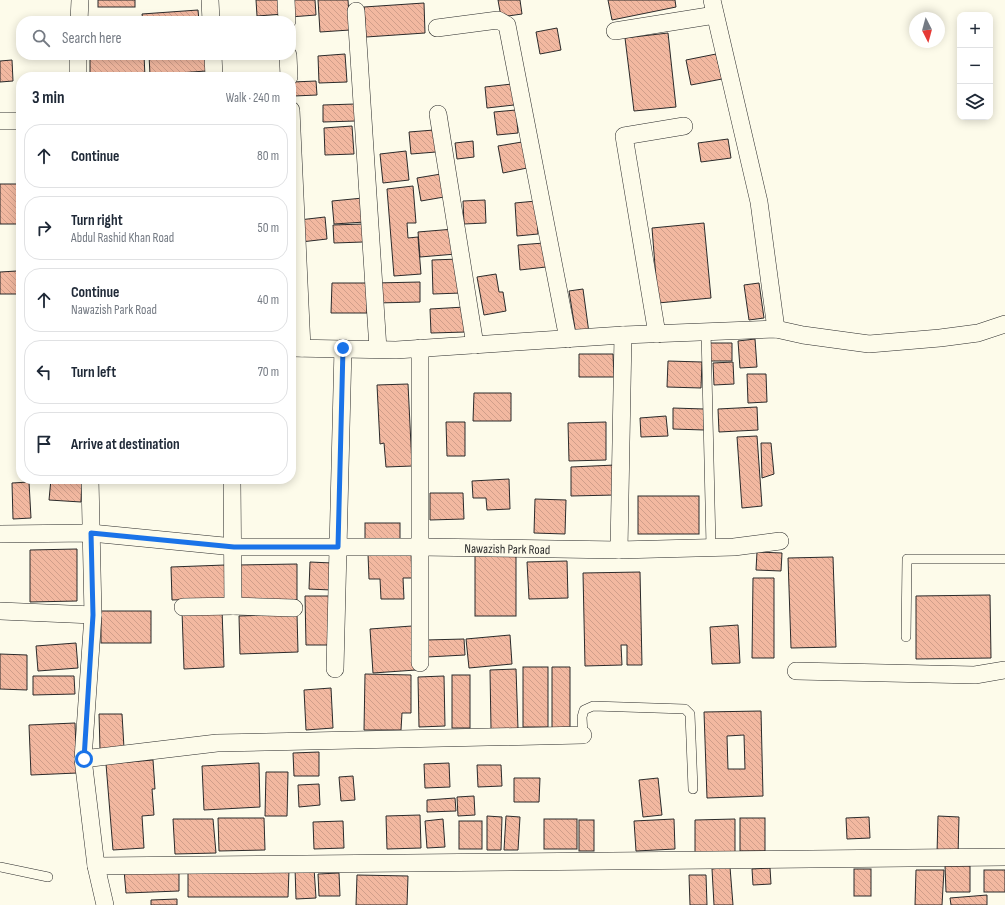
<!DOCTYPE html>
<meta charset="utf-8">
<style>
:root{--surface:#fff;--page:#f6f6f7;--text:#1f2937;--muted:#747a83;--line:#e0e1e3}
body{margin:0;font-family:"Sofia Sans Condensed",sans-serif;background:var(--page);color:var(--text)}
.controls{position:absolute;right:12px;top:12px;display:grid;overflow:hidden;border-radius:8px;box-shadow:0 2px 10px #0003}
.controls button{width:36px;height:36px;display:grid;place-items:center;padding:0;border:0;border-bottom:1px solid var(--line);background:var(--surface);color:var(--text);font:20px sans-serif}
.compass{position:absolute;left:909px;top:12px;width:36px;height:36px;border-radius:50%;background:var(--surface);box-shadow:0 2px 10px #0003;rotate:174deg}
.stop{position:absolute;width:12px;height:12px;margin:-9px;border:3px solid #1a73e8;border-radius:50%;background:#fff}
.stop.end{background:#1a73e8;border-color:#fff;box-shadow:0 1px 4px #0008}
.list{margin:0;padding:0;list-style:none}
h2{display:flex;justify-content:space-between;align-items:center;height:52px;margin:0;padding:0 16px;font-size:17px}
h2 small{font-size:13px;font-weight:400;color:var(--muted)}
.list li{display:grid;grid-template-columns:26px 1fr auto;gap:12px;align-items:center;box-sizing:border-box;height:64px;margin:0 8px 8px;padding:0 8px;border:1px solid var(--line);border-radius:16px}
.list b{display:block;font-size:15px;white-space:nowrap}
.list p{margin:0;font-size:13px;white-space:nowrap;color:var(--muted)}
.list em{font-size:13px;font-style:normal;color:var(--muted)}
.icon{flex:none;width:22px;height:22px;fill:none;stroke:currentColor;stroke-width:2;stroke-linecap:round;stroke-linejoin:round}
.map{position:relative;flex:none;width:1005px;height:905px;overflow:hidden}
.search{position:absolute;background:var(--surface);box-shadow:0 2px 10px #0003;left:16px;top:16px;width:280px;height:44px;display:flex;align-items:center;gap:10px;box-sizing:border-box;padding:0 14px;border-radius:16px;color:var(--muted);font-size:15px}
.panel{position:absolute;background:var(--surface);box-shadow:0 2px 10px #0003;left:16px;top:72px;width:280px;height:412px;border-radius:16px}
.map>svg:first-child{display:block}
.building{fill:url(#building-back-hatch);stroke:#2b2b2b;fill-rule:evenodd}
.lines{fill:none;stroke-linecap:round;stroke-linejoin:round}
.lane-casing{stroke:#2b2b2b;stroke-width:10}
.street-casing{stroke:#2b2b2b;stroke-width:18}
.lane{stroke:#fdfbea;stroke-width:9}
.street{stroke:#fdfbea;stroke-width:17}
.route{stroke:#1a73e8;stroke-width:5}
.labels{text-anchor:middle;stroke-width:3;stroke-linejoin:round;paint-order:stroke}
.street-label{font-size:13px;fill:#2b2b2b;stroke:#fdfbea}
</style>
<div class="map">
<svg width="1005" height="905" viewBox="0 0 1005 905">
<defs>
<pattern id="building-back-hatch" width="6" height="6" patternUnits="userSpaceOnUse"><rect width="6" height="6" fill="#f2b8a0"/><path d="M-1 5l2 2M0 0l6 6M5-1l2 2" fill="none" stroke="#d09e8a"/></pattern>
</defs>
<rect width="100%" height="100%" fill="#fdfbea"/>
<g class="building">
<rect x="98" y="0" width="37" height="7"/>
<polygon points="256,0 284,0 284,14 257,16"/>
<polygon points="289,0 315,0 316,15 290,17"/>
<polygon points="318,0 348,0 350,30 320,32"/>
<polygon points="498,0 520,0 522,14 501,17"/>
<polygon points="608,0 675,0 676,7 612,20"/>
<polygon points="424,3 425,33 366,37 364,7"/>
<polygon points="198,10 199,21 143,21 142,14"/>
<polygon points="557,28 561,50 540,54 536,32"/>
<polygon points="668,33 676,107 634,111 625,38"/>
<polygon points="345,54 347,82 319,83 318,56"/>
<polygon points="716,54 722,79 691,85 686,60"/>
<polygon points="144,55 145,77 90,77 90,57"/>
<polygon points="149,55 205,55 206,71 150,75"/>
<polygon points="12,60 13,81 0,82 0,61"/>
<polygon points="316,81 317,95 294,96 293,82"/>
<polygon points="512,84 514,105 487,108 485,87"/>
<polygon points="355,104 355,121 323,122 323,105"/>
<polygon points="516,110 518,133 497,135 494,112"/>
<polygon points="352,126 354,154 325,155 324,128"/>
<polygon points="434,130 436,152 411,154 409,132"/>
<polygon points="728,139 731,158 701,162 698,143"/>
<polygon points="473,141 474,157 457,159 455,143"/>
<polygon points="522,142 527,168 503,173 498,146"/>
<polygon points="406,151 409,180 383,183 380,154"/>
<polygon points="441,174 444,197 421,201 417,178"/>
<rect x="0" y="184" width="21" height="40"/>
<polygon points="413,186 416,223 407,223 408,238 418,237 421,274 394,276 387,189"/>
<polygon points="363,198 365,222 334,224 332,201"/>
<polygon points="485,200 486,223 464,224 463,201"/>
<polygon points="536,201 538,234 517,236 515,203"/>
<polygon points="325,217 327,239 301,242 299,220"/>
<polygon points="704,223 711,298 658,303 652,228"/>
<polygon points="363,224 363,242 334,243 333,225"/>
<polygon points="454,229 456,254 420,257 418,232"/>
<polygon points="544,243 546,267 520,270 518,245"/>
<polygon points="459,259 461,293 433,294 432,260"/>
<polygon points="17,271 19,294 0,294 0,272"/>
<polygon points="496,274 499,292 503,292 506,311 484,315 477,277"/>
<polygon points="420,282 420,302 376,303 375,283"/>
<polygon points="332,283 367,283 367,313 331,313"/>
<polygon points="759,283 764,318 749,320 744,285"/>
<polygon points="583,289 589,333 576,335 569,291"/>
<polygon points="465,307 466,332 431,333 430,309"/>
<polygon points="755,339 757,367 740,368 738,341"/>
<polygon points="710,343 732,343 732,361 709,361"/>
<polygon points="579,354 613,354 614,377 579,377"/>
<polygon points="668,361 702,362 701,388 667,387"/>
<polygon points="733,362 734,384 714,385 713,363"/>
<polygon points="747,374 766,374 767,402 748,403"/>
<polygon points="408,384 412,466 386,467 384,443 380,444 377,385"/>
<polygon points="474,393 511,393 511,421 473,421"/>
<polygon points="757,407 758,430 719,432 718,409"/>
<polygon points="673,408 704,409 704,430 673,429"/>
<polygon points="666,416 668,436 641,437 640,418"/>
<polygon points="446,422 465,422 465,456 447,456"/>
<polygon points="606,422 606,460 569,461 568,423"/>
<polygon points="757,436 762,506 742,508 737,437"/>
<polygon points="761,443 771,443 774,474 762,478"/>
<polygon points="615,465 615,495 571,496 571,467"/>
<polygon points="51,479 82,479 81,502 49,500"/>
<rect x="170" y="479" width="54" height="1"/>
<polygon points="509,479 510,509 487,510 486,498 473,498 472,481"/>
<polygon points="29,482 31,518 13,519 12,483"/>
<polygon points="430,493 463,493 464,519 430,520"/>
<rect x="638" y="496" width="61" height="38"/>
<polygon points="535,499 566,500 565,534 534,533"/>
<rect x="365" y="523" width="35" height="17"/>
<polygon points="77,549 77,601 30,602 30,550"/>
<polygon points="757,552 782,553 781,571 756,570"/>
<polygon points="411,553 412,578 403,578 404,599 381,599 380,579 369,579 368,554"/>
<rect x="475" y="556" width="41" height="60"/>
<polygon points="833,557 836,647 791,648 788,558"/>
<polygon points="567,561 568,598 529,599 527,562"/>
<polygon points="310,562 332,563 331,590 309,589"/>
<polygon points="297,564 297,600 238,601 238,565"/>
<polygon points="225,565 226,598 172,600 171,567"/>
<polygon points="640,572 642,665 627,665 627,645 621,645 622,665 585,666 583,573"/>
<polygon points="753,578 774,578 774,658 752,658"/>
<polygon points="990,595 991,658 916,659 916,596"/>
<polygon points="305,596 330,596 331,645 306,645"/>
<polygon points="222,609 224,667 184,669 182,611"/>
<rect x="101" y="611" width="50" height="32"/>
<polygon points="297,614 298,652 240,654 239,616"/>
<polygon points="738,625 740,663 712,664 710,627"/>
<polygon points="412,626 416,670 373,673 370,629"/>
<polygon points="510,635 512,664 469,668 466,639"/>
<polygon points="464,639 465,655 427,657 426,640"/>
<polygon points="76,643 78,668 38,671 36,646"/>
<polygon points="0,654 27,655 27,690 0,689"/>
<rect x="523" y="667" width="25" height="60"/>
<polygon points="552,667 570,667 570,727 552,728"/>
<polygon points="516,669 518,729 491,729 490,670"/>
<polygon points="365,674 411,675 411,713 402,713 401,730 364,730"/>
<rect x="452" y="675" width="18" height="53"/>
<polygon points="33,676 74,676 75,694 33,695"/>
<polygon points="444,676 445,726 419,727 418,677"/>
<polygon points="331,688 333,728 306,730 304,690"/>
<path d="M 761,711 L 763,796 L 707,798 L 704,712 ZM 744,735 L 745,769 L 728,769 L 727,736 Z"/>
<polygon points="99,714 122,714 124,748 100,749"/>
<polygon points="75,723 77,773 31,775 29,725"/>
<polygon points="319,752 319,776 294,776 293,753"/>
<polygon points="153,760 155,789 152,789 154,815 142,816 144,848 113,850 106,764"/>
<polygon points="259,763 260,807 204,810 202,766"/>
<polygon points="449,763 450,787 425,788 424,764"/>
<polygon points="477,765 501,765 502,786 478,787"/>
<polygon points="266,772 288,772 287,816 265,816"/>
<polygon points="353,776 355,800 341,801 339,777"/>
<polygon points="514,778 540,778 539,802 514,802"/>
<polygon points="658,778 662,815 643,817 639,780"/>
<polygon points="319,784 320,805 299,807 298,785"/>
<polygon points="474,796 475,815 458,816 457,797"/>
<polygon points="455,798 456,811 427,812 427,800"/>
<polygon points="420,815 421,848 387,849 386,816"/>
<polygon points="487,816 502,817 501,850 487,850"/>
<polygon points="506,816 520,817 518,850 504,850"/>
<polygon points="938,816 959,817 958,855 937,854"/>
<polygon points="869,817 870,838 847,839 846,818"/>
<polygon points="218,818 264,818 265,850 219,851"/>
<rect x="740" y="818" width="25" height="33"/>
<polygon points="173,819 213,819 216,853 175,854"/>
<polygon points="443,819 445,847 427,848 425,821"/>
<rect x="544" y="819" width="33" height="30"/>
<polygon points="674,819 675,849 636,851 634,821"/>
<polygon points="735,819 735,854 695,854 695,820"/>
<rect x="579" y="820" width="15" height="31"/>
<polygon points="343,821 344,848 314,849 313,822"/>
<rect x="459" y="821" width="23" height="28"/>
<polygon points="945,866 970,866 970,892 946,892"/>
<polygon points="730,867 733,905 714,905 712,869"/>
<polygon points="179,868 179,891 126,893 124,870"/>
<polygon points="295,868 314,868 316,898 296,899"/>
<polygon points="770,868 771,884 753,885 752,869"/>
<rect x="854" y="869" width="17" height="27"/>
<polygon points="188,870 289,870 288,897 188,897"/>
<polygon points="916,870 944,870 942,905 915,905"/>
<rect x="984" y="870" width="21" height="22"/>
<polygon points="339,873 340,896 319,896 318,874"/>
<polygon points="357,875 408,876 407,905 356,905"/>
<polygon points="689,875 706,875 707,905 690,905"/>
<polygon points="987,895 987,905 951,905 950,898"/>
<polygon points="177,899 177,905 151,905 151,900"/>
</g>
<g class="lines">
<defs>
<g id="lane">
<polyline points="706,331 711,546"/>
<polyline points="906,637 907,559 1005,559"/>
<polyline points="583,735 582,717 584,710 593,706 685,709 690,714 693,789"/>
<polyline points="0,867 48,877"/>
</g>
<g id="street">
<polyline points="210,0 211,21"/>
<polyline points="286,0 287,21"/>
<polyline points="712,0 759,202 776,329"/>
<polyline points="356,11 378,349"/>
<polyline points="79,21 80,0"/>
<polyline points="437,28 498,20 507,25 568,339"/>
<polyline points="615,31 715,15"/>
<polyline points="213,55 214,77"/>
<polyline points="288,55 289,77"/>
<polyline points="78,77 78,55"/>
<polyline points="291,110 302,348"/>
<polyline points="438,114 475,345"/>
<polyline points="0,121 21,121"/>
<polyline points="657,334 624,136 684,126"/>
<polyline points="291,348 396,350 623,335 776,329 803,335 869,344 940,338 978,333 1005,324"/>
<polyline points="420,348 420,663"/>
<path id="s1" d="M 0,534 L 91,533 L 234,547 L 420,547 L 619,550 L 734,547 L 780,541"/>
<polyline points="619,550 623,335"/>
<polyline points="233,606 294,608"/>
<polyline points="183,607 233,606 232,479"/>
<polyline points="0,611 93,615"/>
<polyline points="335,669 343,348"/>
<polyline points="796,671 975,675 1005,670"/>
<polyline points="83,759 93,615 90,479"/>
<polyline points="96,866 1005,857"/>
<polyline points="105,905 96,866 83,759 217,743 583,735"/>
</g>
</defs>
<use href="#lane" class="lane-casing"/>
<use href="#street" class="street-casing"/>
<use href="#lane" class="lane"/>
<use href="#street" class="street"/>
</g>
<g class="lines">
<polyline class="route" points="84,759 93,615 91,533 234,547 338,547 343,348"/>
</g>
<g class="labels">
<g class="street-label">
<text dy="5" stroke="none"><textPath href="#s1" startOffset="508">Nawazish Park Road</textPath></text>
</g>
</g>
</svg>
<div class="controls">
<button>+</button>
<button>−</button>
<button><svg class="icon" aria-label="layers" viewBox="0 0 24 24"><path d="M12 4l9 5-9 5-9-5zM3 14l9 5 9-5"/></svg></button>
</div>
<svg class="compass" viewBox="-18 -18 36 36"><path d="M0-13l5 13h-10z" fill="#e53935"/><path d="M0 13l5-13h-10z" fill="#747a83"/></svg>
<div class="stop" style="left:84px;top:759px"></div>
<div class="stop end" style="left:343px;top:348px"></div>
<div class="search"><svg class="icon" aria-label="search" viewBox="0 0 24 24"><circle cx="10" cy="10" r="6"/><path d="M15 15l6 6"/></svg>Search here</div>
<section class="panel">
<h2>3 min<small>Walk · 240 m</small></h2>
<ul class="list">
<li><svg class="icon" aria-label="ahead" viewBox="0 0 24 24"><path d="M12 20V5M6 11l6-6 6 6"/></svg><div><b>Continue</b></div><em>80 m</em></li>
<li><svg class="icon" aria-label="right" viewBox="0 0 24 24"><path d="M7 20v-9h11M14 6l5 5-5 5"/></svg><div><b>Turn right</b><p>Abdul Rashid Khan Road</p></div><em>50 m</em></li>
<li><svg class="icon" aria-label="ahead" viewBox="0 0 24 24"><path d="M12 20V5M6 11l6-6 6 6"/></svg><div><b>Continue</b><p>Nawazish Park Road</p></div><em>40 m</em></li>
<li><svg class="icon" aria-label="left" viewBox="0 0 24 24"><path d="M17 20v-9H6M10 6l-5 5 5 5"/></svg><div><b>Turn left</b></div><em>70 m</em></li>
<li><svg class="icon" aria-label="arrive" viewBox="0 0 24 24"><path d="M6 21V4h12l-3 4 3 4H6"/></svg><div><b>Arrive at destination</b></div></li>
</ul>
</section>
</div>
